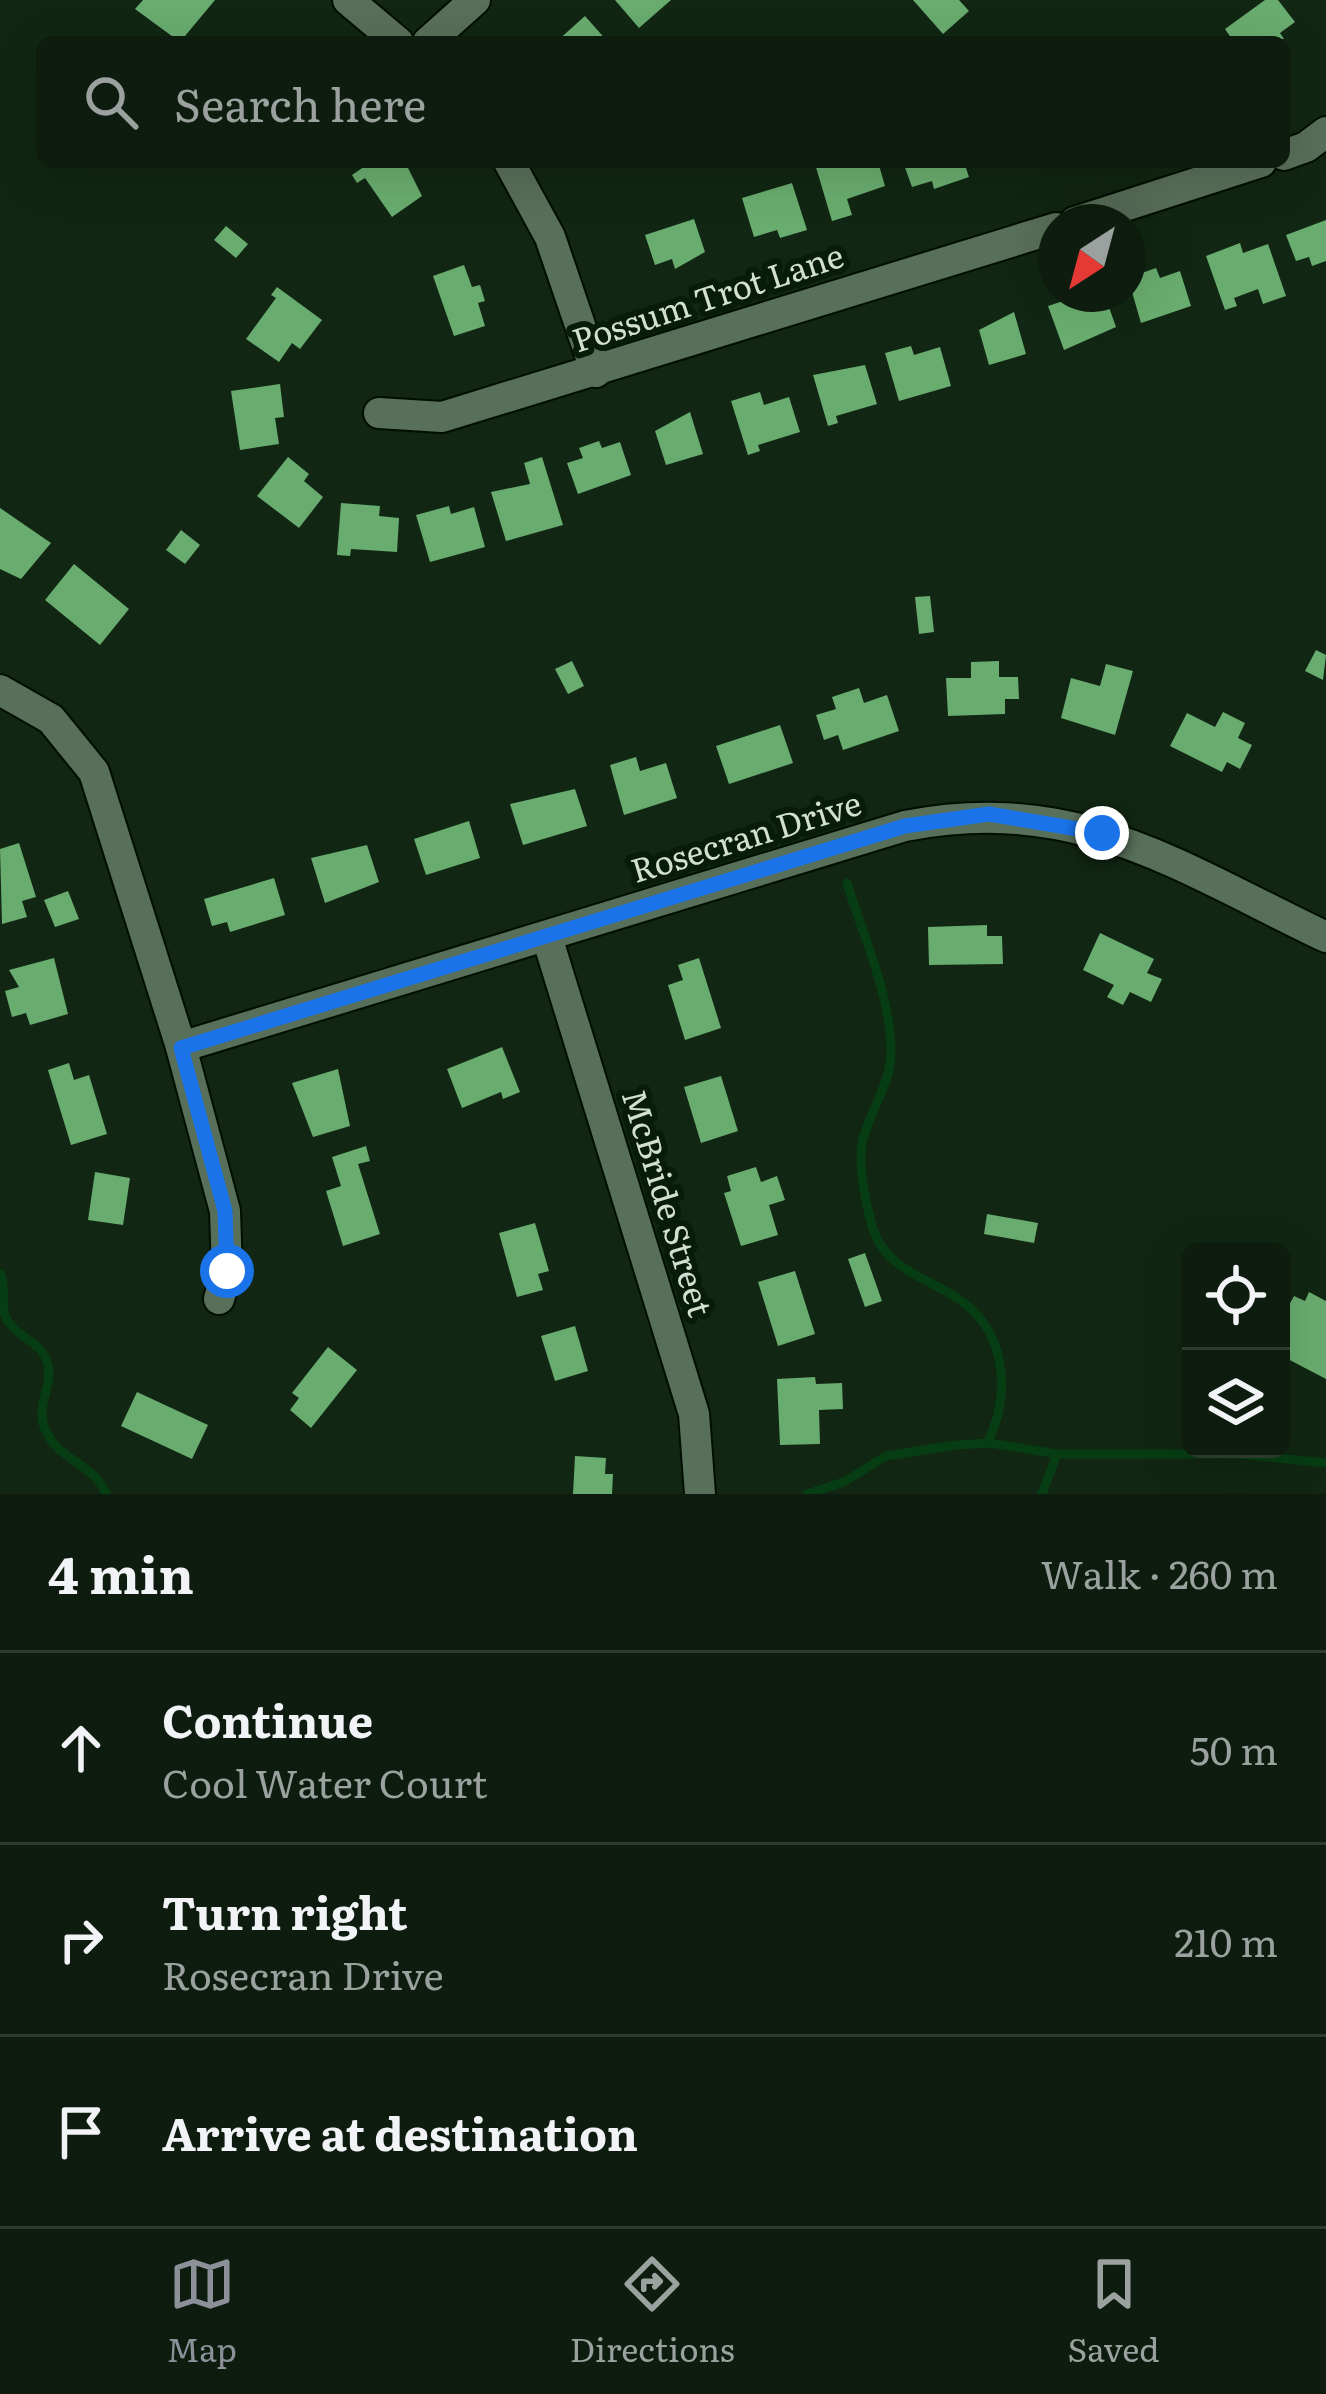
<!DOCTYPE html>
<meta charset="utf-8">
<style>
:root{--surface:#0d1c0e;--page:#1b291c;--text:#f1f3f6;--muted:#9aa19e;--line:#2d3a2e;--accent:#8c9099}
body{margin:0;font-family:Literata,serif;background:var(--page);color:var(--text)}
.controls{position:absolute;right:36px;bottom:36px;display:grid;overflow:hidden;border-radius:18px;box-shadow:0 12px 48px #0002}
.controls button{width:108px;height:108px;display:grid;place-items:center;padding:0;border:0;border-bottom:3px solid var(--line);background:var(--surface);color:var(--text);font:60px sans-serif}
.compass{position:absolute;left:1038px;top:204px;width:108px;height:108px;border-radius:50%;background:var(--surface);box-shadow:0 12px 48px #0002;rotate:216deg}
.stop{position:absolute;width:36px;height:36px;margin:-27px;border:9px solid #1a73e8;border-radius:50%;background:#fff}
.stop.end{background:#1a73e8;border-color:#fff;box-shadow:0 3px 12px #0008}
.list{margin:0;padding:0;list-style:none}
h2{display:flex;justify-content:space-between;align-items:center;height:156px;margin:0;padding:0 48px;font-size:51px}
h2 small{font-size:39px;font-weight:400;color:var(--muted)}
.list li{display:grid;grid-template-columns:78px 1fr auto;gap:36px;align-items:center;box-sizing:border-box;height:192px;padding:0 48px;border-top:3px solid var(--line)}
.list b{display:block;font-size:45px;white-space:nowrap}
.list p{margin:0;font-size:39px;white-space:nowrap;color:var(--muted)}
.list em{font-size:39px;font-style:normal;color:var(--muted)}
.icon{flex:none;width:66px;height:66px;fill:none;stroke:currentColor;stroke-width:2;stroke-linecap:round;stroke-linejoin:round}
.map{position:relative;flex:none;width:1326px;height:1494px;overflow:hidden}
.search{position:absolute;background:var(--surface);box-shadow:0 12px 48px #0002;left:36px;right:36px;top:36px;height:132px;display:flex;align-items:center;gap:30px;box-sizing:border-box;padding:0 42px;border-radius:18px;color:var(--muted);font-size:45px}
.sheet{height:732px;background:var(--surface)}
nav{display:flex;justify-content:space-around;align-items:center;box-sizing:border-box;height:168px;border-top:3px solid var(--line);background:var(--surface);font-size:33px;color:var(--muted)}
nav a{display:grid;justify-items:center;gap:6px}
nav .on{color:var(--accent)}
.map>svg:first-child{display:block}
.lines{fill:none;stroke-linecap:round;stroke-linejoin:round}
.stream{stroke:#073d13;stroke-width:9}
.building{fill:#69ac6f}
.street-casing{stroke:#000f02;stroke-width:34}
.street{stroke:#586f59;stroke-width:30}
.route{stroke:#1a73e8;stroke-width:15}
.labels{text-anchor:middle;stroke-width:12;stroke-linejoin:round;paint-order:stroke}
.street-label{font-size:33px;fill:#d2dfd3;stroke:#081c0a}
</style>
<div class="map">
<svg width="1326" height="1494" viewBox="0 0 1326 1494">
<rect width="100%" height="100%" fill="#112613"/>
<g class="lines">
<g class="stream">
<path d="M 847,883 C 863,936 891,996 891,1052 C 891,1082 871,1110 863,1139 C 857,1163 866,1205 873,1229 C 888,1275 938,1279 970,1308 C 1008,1342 1009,1401 987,1443"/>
<path d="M 0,1273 C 7,1287 0,1304 6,1318 C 16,1338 43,1341 48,1365 C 53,1388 35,1405 45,1429 C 58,1461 94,1463 106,1494"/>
<polyline points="807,1494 844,1482 886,1456 956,1445 990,1443 1057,1454 1237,1454 1326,1463"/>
<polyline points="1042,1494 1057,1454"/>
</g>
</g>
<g class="building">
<polygon points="143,0 215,0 180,42 135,9"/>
<polygon points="615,0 671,0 639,28"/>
<polygon points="913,0 959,0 969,11 943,34"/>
<polygon points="1265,0 1278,0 1295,22 1280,33 1284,39 1234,42 1225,29"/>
<polygon points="585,16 608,42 556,42"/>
<polygon points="371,162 405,162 422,196 392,217 365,178 357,183 352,175"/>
<polygon points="822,162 878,162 885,186 847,199 852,215 832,221 815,164"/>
<polygon points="903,162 964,162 969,177 934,189 932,181 912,187"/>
<polygon points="792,183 807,230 780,238 777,230 754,237 742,198"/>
<polygon points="694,219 705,252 675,269 672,259 655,265 645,235"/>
<polygon points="1326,220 1326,261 1312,266 1309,257 1296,261 1286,235"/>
<polygon points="226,226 248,244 236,258 214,240"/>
<polygon points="1240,243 1243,253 1268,244 1286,296 1263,304 1258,289 1234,298 1237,306 1225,310 1206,256"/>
<polygon points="464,265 472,287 480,285 485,301 478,303 485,326 454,336 433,276"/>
<polygon points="1156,268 1160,278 1180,271 1191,306 1141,323 1128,278"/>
<polygon points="277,287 322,320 300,349 292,343 279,362 246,339 276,298 271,295"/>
<polygon points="1084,294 1086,302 1105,296 1116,327 1064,350 1048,306"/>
<polygon points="1014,312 1026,354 989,365 979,330"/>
<polygon points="911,346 914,355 940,347 951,386 899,401 885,353"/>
<polygon points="865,365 877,404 836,416 838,423 828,426 813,375"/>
<polygon points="280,384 284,417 275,418 279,444 240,450 231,391"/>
<polygon points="760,392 764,405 789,397 800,432 758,445 760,451 748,455 731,401"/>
<polygon points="690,412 703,454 666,465 655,431"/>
<polygon points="599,441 602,448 620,442 631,475 578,494 567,463 583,458 579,448"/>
<polygon points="288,457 309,474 304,481 323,497 299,528 257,496"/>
<polygon points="542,457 563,525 506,541 491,492 530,484 524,463"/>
<polygon points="341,503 380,506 379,516 399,518 397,552 351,549 350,556 337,555"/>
<polygon points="449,506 451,514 474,507 485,547 430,562 416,515"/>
<polygon points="0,508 51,543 21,579 0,569"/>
<polygon points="181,530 200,545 185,564 166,550"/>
<polygon points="74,564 129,609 100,645 45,600"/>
<polygon points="930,596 934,632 919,634 915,597"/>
<polygon points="1316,650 1326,655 1323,680 1305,671"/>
<polygon points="572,661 584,686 568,694 555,669"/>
<polygon points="999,661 999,677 1018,677 1019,699 1005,699 1005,714 948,716 946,678 971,678 971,662"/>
<polygon points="1106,664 1133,671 1115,735 1061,718 1071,678 1100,686"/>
<polygon points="859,688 864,703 887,695 899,731 843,750 838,735 824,740 816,715 836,709 832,697"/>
<polygon points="1223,712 1245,723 1238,738 1252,745 1240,769 1227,762 1222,772 1170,746 1187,713 1215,727"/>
<polygon points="780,725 793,763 729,784 716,746"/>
<polygon points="636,757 640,771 666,763 677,798 624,815 610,765"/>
<polygon points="575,789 587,826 523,845 510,804"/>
<polygon points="469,821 480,858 426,875 414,839"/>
<polygon points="19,843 36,897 22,901 27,917 2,924 0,849"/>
<polygon points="367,845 379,882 325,903 311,858"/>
<polygon points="274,878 285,915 230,932 227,922 212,926 204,899"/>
<polygon points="68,891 79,919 55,927 44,900"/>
<polygon points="987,925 987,936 1002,936 1003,964 929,965 928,927"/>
<polygon points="1100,933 1154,959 1147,973 1162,979 1151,1002 1130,992 1123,1005 1107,997 1114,985 1083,970"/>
<polygon points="54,958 68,1014 30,1025 26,1013 12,1017 5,991 19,987 9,970"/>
<polygon points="699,958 721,1028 685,1040 668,985 683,980 678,965"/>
<polygon points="502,1047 520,1092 503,1099 501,1092 462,1108 447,1069"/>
<polygon points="69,1063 74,1080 89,1075 107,1134 71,1145 48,1070"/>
<polygon points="338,1069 350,1126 313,1137 292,1083"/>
<polygon points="721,1076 738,1131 701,1143 684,1087"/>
<polygon points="366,1146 370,1161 358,1164 380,1234 343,1246 326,1191 341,1186 332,1157"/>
<polygon points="756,1167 761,1182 777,1176 785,1200 769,1205 778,1235 741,1246 724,1193 731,1191 727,1176"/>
<polygon points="95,1172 130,1178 123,1225 88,1220"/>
<polygon points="987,1214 1038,1223 1034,1243 984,1234"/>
<polygon points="535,1223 549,1271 538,1274 543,1290 517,1297 499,1233"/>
<polygon points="865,1253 882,1301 865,1307 848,1259"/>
<polygon points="795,1271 815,1334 778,1346 758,1282"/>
<polygon points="1309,1292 1326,1301 1326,1379 1284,1357 1289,1348 1281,1343 1281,1320 1294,1296 1305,1301"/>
<polygon points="575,1326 588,1371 555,1381 541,1336"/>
<polygon points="328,1347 357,1370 311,1428 290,1410 299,1398 292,1393"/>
<polygon points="815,1377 816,1384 842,1383 843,1409 819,1410 820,1444 780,1445 777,1379"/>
<polygon points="137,1392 208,1425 192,1459 121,1426"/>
<polygon points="575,1456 606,1458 605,1474 613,1474 612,1494 573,1494"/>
</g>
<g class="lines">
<defs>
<g id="street">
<polyline points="348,0 398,42"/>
<polyline points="428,42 475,0"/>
<polyline points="1284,155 1306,147 1326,132"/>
<polyline points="509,162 550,237 596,372"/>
<polyline points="1075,222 1261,162"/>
<polyline points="379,413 442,417 1056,228"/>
<polyline points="0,690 51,719 94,772 181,1047 225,1211 227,1271 219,1299"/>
<polyline points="547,937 694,1414 700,1494"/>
<path d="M 181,1047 L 905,826 C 1077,793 1177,866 1326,937"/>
</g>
</defs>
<use href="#street" class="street-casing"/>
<use href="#street" class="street"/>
</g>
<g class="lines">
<polyline class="route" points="227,1271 225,1211 181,1048 905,826 989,814 1102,833"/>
</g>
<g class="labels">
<g class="street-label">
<text transform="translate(708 298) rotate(-18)" y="12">Possum Trot Lane</text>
<text transform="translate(746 837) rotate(-17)" y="12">Rosecran Drive</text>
<text transform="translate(667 1203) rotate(73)" y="12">McBride Street</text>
</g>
</g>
</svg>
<div class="controls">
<button><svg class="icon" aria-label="locate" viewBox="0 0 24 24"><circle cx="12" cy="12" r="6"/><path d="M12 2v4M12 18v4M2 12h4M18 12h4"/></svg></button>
<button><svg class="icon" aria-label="layers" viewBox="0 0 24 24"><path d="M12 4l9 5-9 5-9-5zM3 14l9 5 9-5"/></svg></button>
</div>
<svg class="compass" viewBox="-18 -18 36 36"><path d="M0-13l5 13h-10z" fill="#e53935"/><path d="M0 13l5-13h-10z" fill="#9aa19e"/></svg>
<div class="stop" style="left:227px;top:1271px"></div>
<div class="stop end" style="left:1102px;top:833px"></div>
<div class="search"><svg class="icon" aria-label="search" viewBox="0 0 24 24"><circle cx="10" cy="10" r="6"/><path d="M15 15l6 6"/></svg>Search here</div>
</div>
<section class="sheet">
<h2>4 min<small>Walk · 260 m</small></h2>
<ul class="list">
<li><svg class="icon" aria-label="ahead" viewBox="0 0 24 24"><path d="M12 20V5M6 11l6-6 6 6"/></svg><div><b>Continue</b><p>Cool Water Court</p></div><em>50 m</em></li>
<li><svg class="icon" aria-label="right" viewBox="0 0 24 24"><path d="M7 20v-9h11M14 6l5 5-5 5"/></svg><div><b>Turn right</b><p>Rosecran Drive</p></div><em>210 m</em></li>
<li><svg class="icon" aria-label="arrive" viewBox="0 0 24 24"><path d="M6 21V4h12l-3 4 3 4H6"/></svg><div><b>Arrive at destination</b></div></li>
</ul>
</section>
<nav>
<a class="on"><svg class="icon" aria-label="map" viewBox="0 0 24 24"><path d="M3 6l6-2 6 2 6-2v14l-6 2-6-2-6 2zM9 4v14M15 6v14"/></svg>Map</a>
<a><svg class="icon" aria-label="directions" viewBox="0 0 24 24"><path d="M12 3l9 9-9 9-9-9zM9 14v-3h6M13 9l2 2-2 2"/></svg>Directions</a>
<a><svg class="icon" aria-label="saved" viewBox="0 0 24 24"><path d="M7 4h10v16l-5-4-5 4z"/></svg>Saved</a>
</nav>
